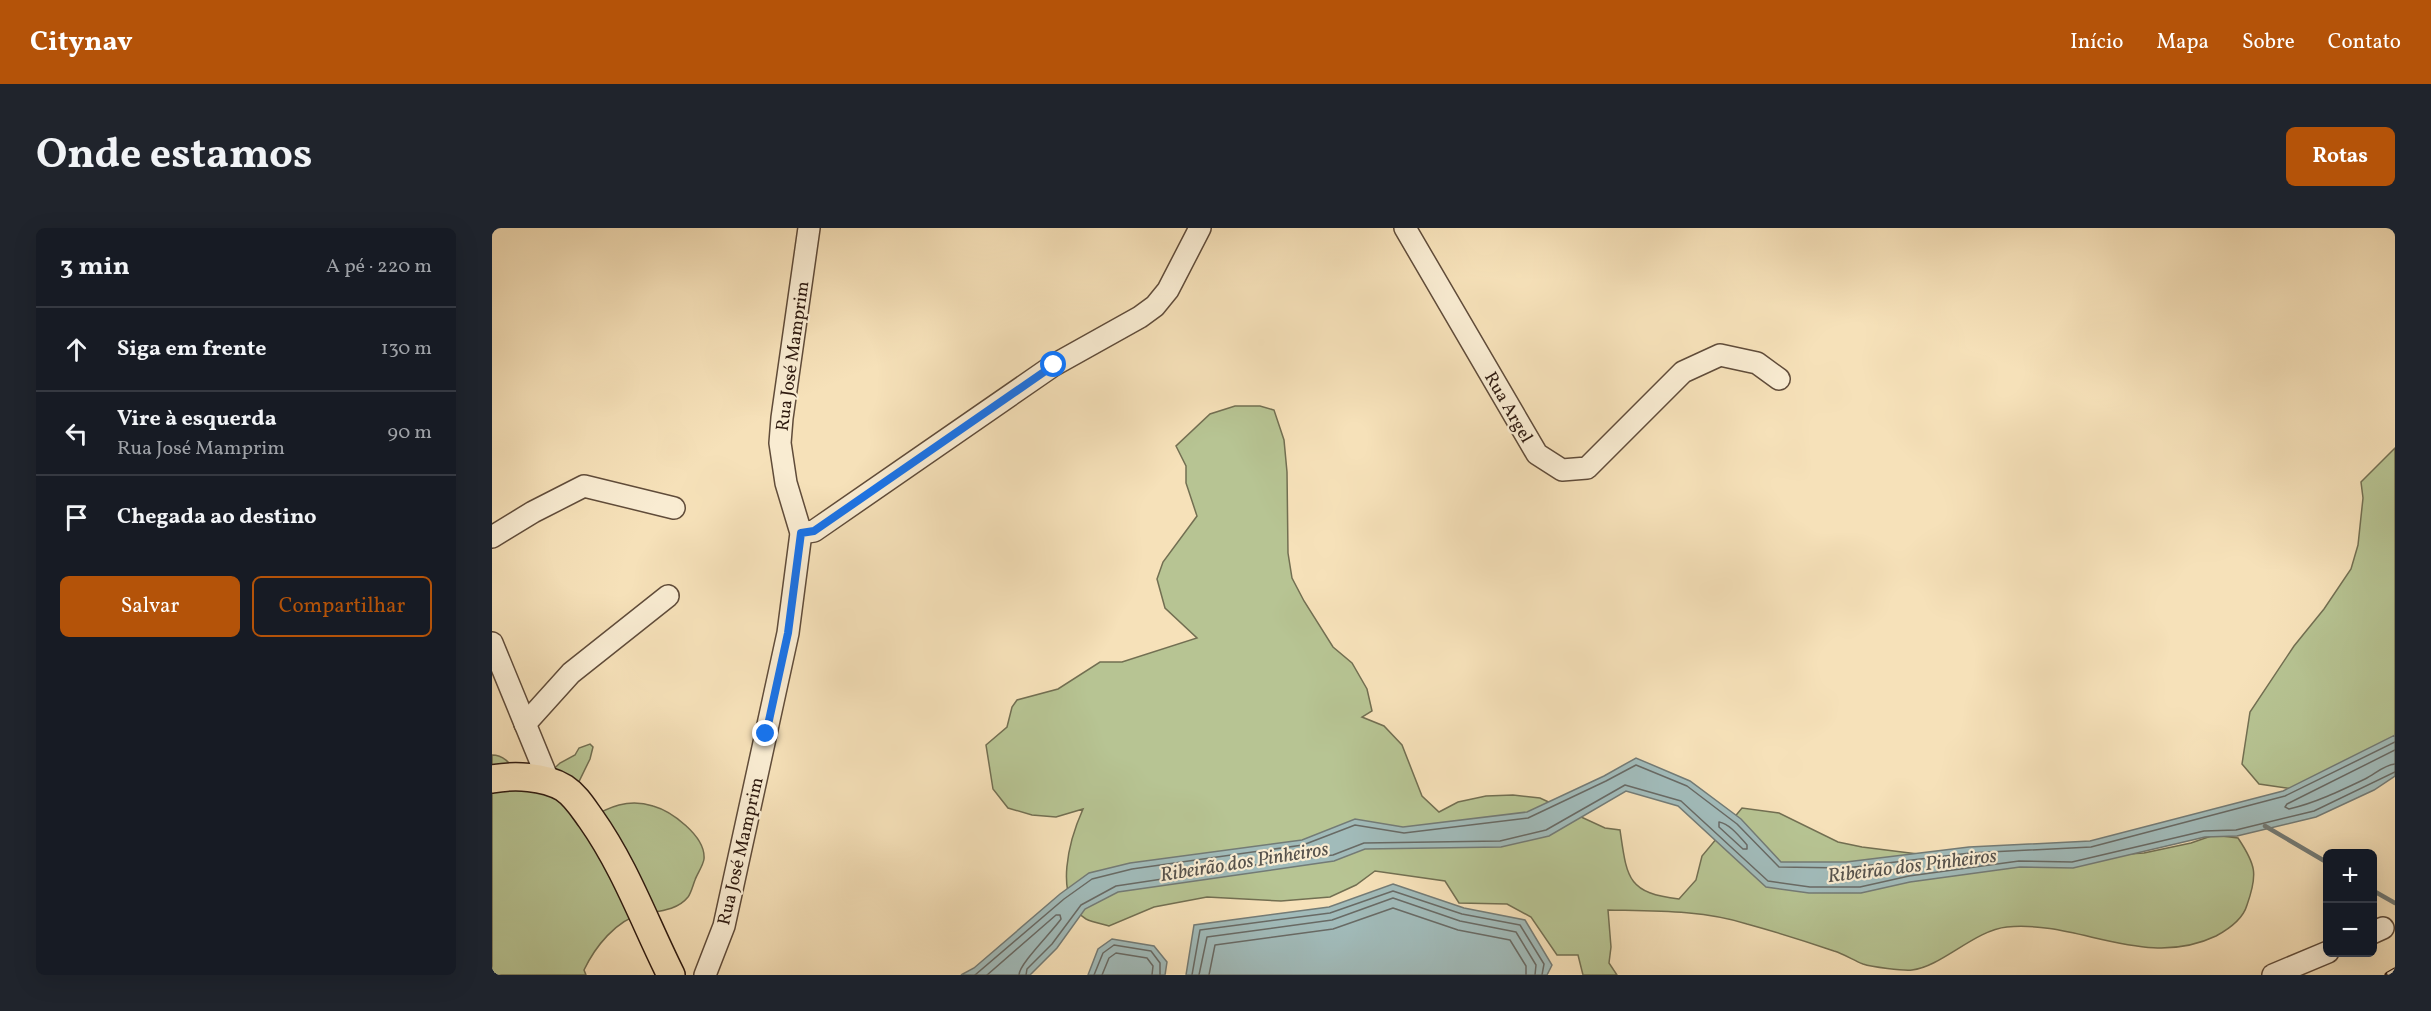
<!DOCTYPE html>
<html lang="pt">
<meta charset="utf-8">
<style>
:root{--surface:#171b24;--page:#20242c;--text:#f1f3f6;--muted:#9ea1a6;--line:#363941;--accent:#b45309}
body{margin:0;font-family:Vollkorn,serif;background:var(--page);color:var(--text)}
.controls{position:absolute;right:18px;bottom:18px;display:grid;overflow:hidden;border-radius:9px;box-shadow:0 6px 24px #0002}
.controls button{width:54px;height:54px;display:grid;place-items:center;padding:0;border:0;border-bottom:2px solid var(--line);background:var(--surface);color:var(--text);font:30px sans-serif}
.stop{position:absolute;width:18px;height:18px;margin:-14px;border:4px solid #1a73e8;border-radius:50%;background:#fff}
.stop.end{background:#1a73e8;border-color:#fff;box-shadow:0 2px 6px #0008}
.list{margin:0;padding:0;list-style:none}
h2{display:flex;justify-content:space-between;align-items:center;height:78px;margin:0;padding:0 24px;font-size:26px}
h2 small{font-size:20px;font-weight:400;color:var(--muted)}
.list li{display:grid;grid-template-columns:39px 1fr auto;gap:18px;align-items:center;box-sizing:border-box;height:84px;padding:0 24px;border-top:2px solid var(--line)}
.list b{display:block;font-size:22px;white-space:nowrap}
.list p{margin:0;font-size:20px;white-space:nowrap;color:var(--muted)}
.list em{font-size:20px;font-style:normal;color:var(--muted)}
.actions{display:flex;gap:12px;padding:18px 24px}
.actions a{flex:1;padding:14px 0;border:2px solid var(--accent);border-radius:9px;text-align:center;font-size:21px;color:var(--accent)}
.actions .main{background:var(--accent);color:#fff}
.icon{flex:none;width:33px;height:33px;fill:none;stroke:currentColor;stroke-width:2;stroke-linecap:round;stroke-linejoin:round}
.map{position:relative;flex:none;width:1903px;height:747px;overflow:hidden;border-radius:9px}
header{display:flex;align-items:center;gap:36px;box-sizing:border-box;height:84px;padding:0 30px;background:var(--accent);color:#fff}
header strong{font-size:28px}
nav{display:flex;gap:33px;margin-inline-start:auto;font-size:21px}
.intro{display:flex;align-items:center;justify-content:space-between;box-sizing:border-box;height:144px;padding:0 36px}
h1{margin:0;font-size:42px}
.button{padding:15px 27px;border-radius:9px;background:var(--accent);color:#fff;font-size:21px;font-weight:700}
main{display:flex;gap:36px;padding:0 36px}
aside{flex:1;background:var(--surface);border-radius:9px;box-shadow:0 6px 24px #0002}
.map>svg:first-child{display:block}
.green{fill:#b7c493;stroke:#726f52;stroke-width:1.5}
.water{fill:#a1bbba;stroke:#737b76;stroke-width:1.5}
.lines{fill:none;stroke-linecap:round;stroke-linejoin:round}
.shore{stroke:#686a65;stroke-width:1.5}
.stream{stroke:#737b76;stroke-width:4.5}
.minor-casing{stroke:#604c3a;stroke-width:24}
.major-casing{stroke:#2e1a10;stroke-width:30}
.minor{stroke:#f9ecd2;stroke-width:21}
.major{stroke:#f6e1b9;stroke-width:27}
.rail-casing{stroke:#2e1a10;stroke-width:7}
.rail{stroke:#f9ecd2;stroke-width:4.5;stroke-dasharray:14;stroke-linecap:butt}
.route{stroke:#1a73e8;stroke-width:8}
.labels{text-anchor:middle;stroke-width:4.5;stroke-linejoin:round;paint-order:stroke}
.street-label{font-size:18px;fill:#2e1a10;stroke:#f9ecd2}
.water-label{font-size:20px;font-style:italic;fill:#56524c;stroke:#f9ecd2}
</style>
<header>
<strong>Citynav</strong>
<nav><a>Início</a><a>Mapa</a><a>Sobre</a><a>Contato</a></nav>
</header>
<div class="intro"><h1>Onde estamos</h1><a class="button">Rotas</a></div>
<main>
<aside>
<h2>3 min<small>A pé · 220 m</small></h2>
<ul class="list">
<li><svg class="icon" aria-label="ahead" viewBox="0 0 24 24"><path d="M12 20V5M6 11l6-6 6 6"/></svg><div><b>Siga em frente</b></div><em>130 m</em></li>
<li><svg class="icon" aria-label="left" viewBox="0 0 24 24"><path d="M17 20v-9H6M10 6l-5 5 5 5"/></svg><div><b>Vire à esquerda</b><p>Rua José Mamprim</p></div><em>90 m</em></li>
<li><svg class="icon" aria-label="arrive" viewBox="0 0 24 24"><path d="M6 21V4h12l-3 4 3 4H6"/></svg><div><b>Chegada ao destino</b></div></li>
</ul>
<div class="actions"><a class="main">Salvar</a><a>Compartilhar</a></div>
</aside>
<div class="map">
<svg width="1903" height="747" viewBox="0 0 1903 747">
<rect width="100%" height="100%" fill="#f6e1b9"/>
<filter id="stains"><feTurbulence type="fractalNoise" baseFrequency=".00333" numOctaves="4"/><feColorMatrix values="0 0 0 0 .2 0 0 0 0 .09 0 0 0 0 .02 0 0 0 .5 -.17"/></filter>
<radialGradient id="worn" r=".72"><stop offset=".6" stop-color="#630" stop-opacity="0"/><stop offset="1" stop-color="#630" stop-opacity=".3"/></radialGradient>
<g class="green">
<path d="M 743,178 L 768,178 L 782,182 L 792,212 L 795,244 L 796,325 L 800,350 L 812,373 L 841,419 L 860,435 L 875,461 L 880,483 L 870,489 L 892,498 L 910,517 L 930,568 L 947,584 L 966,574 L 994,568 L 1021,567 L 1048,570 L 1113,600 L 1128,602 C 1135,650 1135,665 1187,671 L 1204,652 L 1210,628 L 1250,580 L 1287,585 L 1346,614 L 1370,619 L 1498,635 L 1652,625 L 1699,615 L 1722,607 L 1746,610 C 1764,637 1766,646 1755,677 C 1751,691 1737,701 1724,708 C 1653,742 1586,692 1515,699 C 1483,702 1449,739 1420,742 C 1411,743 1380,739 1371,736 C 1361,732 1352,726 1342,723 C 1313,713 1284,704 1255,696 C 1211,682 1162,683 1116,682 L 1119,719 L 1117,735 L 1125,747 L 1091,747 L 1086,727 L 1065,727 L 1039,689 L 1015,676 L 967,675 L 953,653 L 883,643 L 864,657 L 838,669 L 789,673 L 715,669 L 662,679 L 617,698 C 610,696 600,694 594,691 C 560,670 578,610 591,581 L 564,589 L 540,587 L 516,580 L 501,561 L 494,517 L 515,499 L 520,479 L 525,472 L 566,461 L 608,434 L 630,434 L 705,410 L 673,380 L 665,351 L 671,334 L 705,288 L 694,255 L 694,238 L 684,218 L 718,186 Z"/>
<polygon points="1903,220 1903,546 1814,563 1767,556 1750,536 1758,484 1802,418 1832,381 1859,341 1866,317 1871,270 1869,254"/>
<path d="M 98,516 L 101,519 L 98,531 L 79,570 L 96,591 C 117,579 136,570 161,578 C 179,583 214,608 212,631 C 211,638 205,646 203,652 C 201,657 199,665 196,669 C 185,683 165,683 150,686 C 124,692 103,719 92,742 L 94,747 L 0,747 L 0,527 C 14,527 20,539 28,549 L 50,552 L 68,535 L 83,527 L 87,520 Z"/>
</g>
<g class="water">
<polygon points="1903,507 1903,548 1882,562 1824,589 1745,608 1713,609 1581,640 1528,639 1418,654 1369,665 1317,665 1274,659 1186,578 1134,563 1057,608 1009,619 873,621 842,633 626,664 593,681 565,720 538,747 469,747 482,740 568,666 597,645 638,635 810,612 863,591 911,599 1035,584 1112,548 1144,530 1198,553 1249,591 1289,634 1354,634 1477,619 1598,613 1791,563"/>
<polygon points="901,656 972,680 1033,692 1060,737 1055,747 694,747 702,697 837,679"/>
<polygon points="620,711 662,718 675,734 673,747 596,747 606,721"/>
</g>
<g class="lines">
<g class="shore">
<path d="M 1903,522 L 1795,576 L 1793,579 L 1797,581 C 1823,575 1848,563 1873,551 C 1883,546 1892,537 1903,536"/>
<path d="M 1227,594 C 1238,596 1247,608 1255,617 L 1255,621 L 1251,621 L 1227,599 Z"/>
<polyline points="483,747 572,671 600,651 640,641 811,617 863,597 912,605 1036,590 1114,553 1144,537 1195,558 1245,596 1287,639 1354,640 1478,625 1599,619 1793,568 1903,514"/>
<path d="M 495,747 L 564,687 L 568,687 L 569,691 C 560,704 527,736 527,747"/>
<polyline points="534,747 535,741 560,716 589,677 624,658 784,634 841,627 872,615 1008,613 1054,602 1133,557 1189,573 1276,653 1318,659 1368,659 1417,648 1527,633 1580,634 1712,603 1744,602 1822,583 1903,544"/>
<polyline points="602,747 611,725 622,717 659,723 668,735 668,747"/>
<polyline points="610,747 617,730 624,725 655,730 661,738 660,747"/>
<polyline points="700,747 708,702 838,685 901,663 970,686 1028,697 1052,736 1050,747"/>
<polyline points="707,747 715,709 840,692 901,670 968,693 1024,704 1044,737 1043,747"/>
<polyline points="717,747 723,717 841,701 901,680 966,702 1018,712 1034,738 1034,747"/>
</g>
<g class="stream">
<polyline points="1773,598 1836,635"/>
<polyline points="1880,662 1903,675"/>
</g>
<defs>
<g id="minor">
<polyline points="913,0 1045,226 1070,242 1095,240 1191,144 1228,127 1265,135 1287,151"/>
<polyline points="309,305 322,303 562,137 648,89 663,78 676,62 708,0"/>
<polyline points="0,309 41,284 92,258 182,280"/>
<polyline points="0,415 57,554"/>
<polyline points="33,496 79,445 176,368"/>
<polyline points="1880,705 1891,700"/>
<polyline points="213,747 232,698 296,405 309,305 294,255 288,215 290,190 317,0"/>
<polyline points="1781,747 1836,724"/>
</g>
<path id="major" d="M 0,551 C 22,547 52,548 72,560 C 84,568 91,580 99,591 C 133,639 153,695 179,747"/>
</defs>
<use href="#minor" class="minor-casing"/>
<use href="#major" class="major-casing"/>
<use href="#minor" class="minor"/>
<use href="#major" class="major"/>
<defs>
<polyline id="rail" points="1896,747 1903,743"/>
</defs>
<use href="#rail" class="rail-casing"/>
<use href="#rail" class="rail"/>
</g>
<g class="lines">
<polyline class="route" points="274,506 296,405 309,305 322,303 562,137"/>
</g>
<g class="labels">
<g class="street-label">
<text transform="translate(300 128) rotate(-82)" y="6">Rua José Mamprim</text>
<text transform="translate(1017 179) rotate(60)" y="6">Rua Argel</text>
<text transform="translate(248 623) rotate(-77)" y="6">Rua José Mamprim</text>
</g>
<g class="water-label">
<text transform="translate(752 633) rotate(-9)" y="7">Ribeirão dos Pinheiros</text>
<text transform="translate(1420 637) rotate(-7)" y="7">Ribeirão dos Pinheiros</text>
</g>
</g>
<rect width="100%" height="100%" filter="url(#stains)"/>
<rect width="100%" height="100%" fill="url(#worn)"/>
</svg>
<div class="controls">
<button>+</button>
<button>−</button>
</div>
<div class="stop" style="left:562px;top:137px"></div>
<div class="stop end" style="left:274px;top:506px"></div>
</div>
</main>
